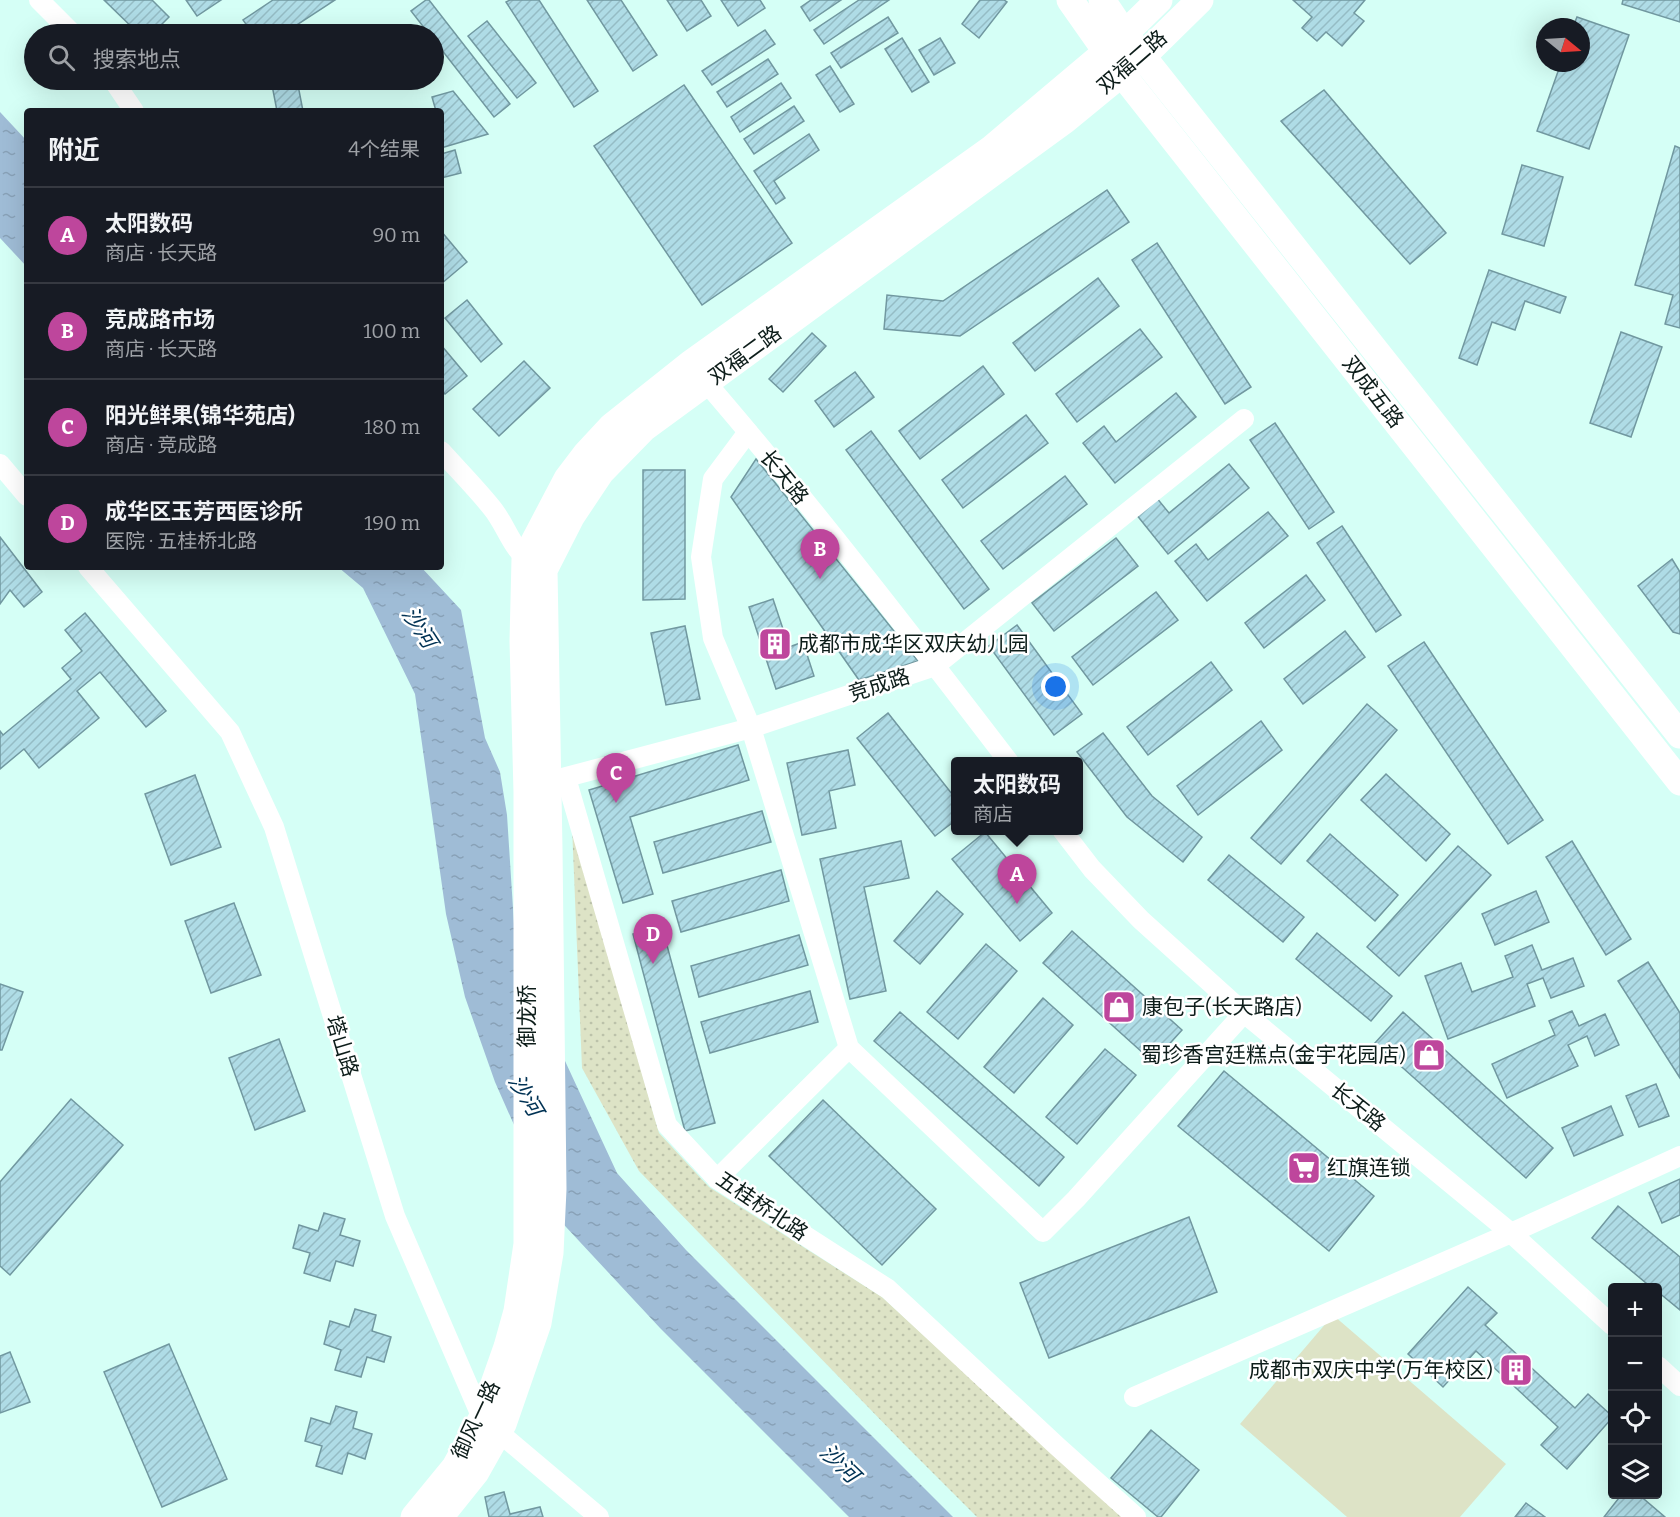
<!DOCTYPE html>
<html lang="zh">
<meta charset="utf-8">
<style>
:root{--surface:#171b24;--page:#20242c;--text:#f1f3f6;--muted:#9ea1a6;--line:#363941;--accent:#be469c}
body{margin:0;font-family:Bitter,"Noto Sans SC",serif;background:var(--page);color:var(--text)}
.controls{position:absolute;right:18px;bottom:18px;display:grid;overflow:hidden;border-radius:6px;box-shadow:0 6px 24px #0002}
.controls button{width:54px;height:54px;display:grid;place-items:center;padding:0;border:0;border-bottom:2px solid var(--line);background:var(--surface);color:var(--text);font:30px sans-serif}
.compass{position:absolute;left:1536px;top:18px;width:54px;height:54px;border-radius:50%;background:var(--surface);box-shadow:0 6px 24px #0002;rotate:108deg}
.you{position:absolute;left:1056px;top:687px;width:21px;height:21px;margin:-15px;border:4px solid #fff;border-radius:50%;background:#1a73e8;box-shadow:0 0 0 9px #1a73e833}
.badge{display:grid;place-items:center;width:39px;height:39px;border-radius:50%;background:var(--accent);color:#fff;font-size:20px;font-weight:700}
.pin{position:absolute;translate:-50% -50px;filter:drop-shadow(0 2px 3px #0008)}
.pin::after{content:'';position:absolute;top:32px;width:21px;height:18px;background:inherit;clip-path:polygon(0 0,100% 0,50% 100%)}
.popup{position:absolute;left:951px;top:757px;width:132px;height:78px;box-sizing:border-box;display:grid;place-content:center;border-radius:6px;background:var(--surface);filter:drop-shadow(0 2px 4px #0005);font-size:20px;white-space:nowrap;color:var(--muted)}
.popup b{font-size:22px;color:var(--text)}
.popup::after{content:'';position:absolute;left:50%;top:100%;margin-left:-12px;border:12px solid transparent;border-top-color:var(--surface)}
.list{margin:0;padding:0;list-style:none}
h2{display:flex;justify-content:space-between;align-items:center;height:78px;margin:0;padding:0 24px;font-size:26px}
h2 small{font-size:20px;font-weight:400;color:var(--muted)}
.list li{display:grid;grid-template-columns:39px 1fr auto;gap:18px;align-items:center;box-sizing:border-box;height:96px;padding:0 24px;border-top:2px solid var(--line)}
.list b{display:block;font-size:22px;white-space:nowrap}
.list p{margin:0;font-size:20px;white-space:nowrap;color:var(--muted)}
.list em{font-size:20px;font-style:normal;color:var(--muted)}
.icon{flex:none;width:33px;height:33px;fill:none;stroke:currentColor;stroke-width:2;stroke-linecap:round;stroke-linejoin:round}
.map{position:relative;flex:none;width:1680px;height:1517px;overflow:hidden}
.search{position:absolute;background:var(--surface);box-shadow:0 6px 24px #0002;left:24px;top:24px;width:420px;height:66px;display:flex;align-items:center;gap:15px;box-sizing:border-box;padding:0 21px;border-radius:33px;color:var(--muted);font-size:22px}
.panel{position:absolute;background:var(--surface);box-shadow:0 6px 24px #0002;left:24px;top:108px;width:420px;height:462px;border-radius:6px}
.map>svg:first-child{display:block}
.green{fill:url(#green-dots)}
.pitch{fill:#dde3c6}
.water{fill:url(#water-ripples)}
.building{fill:url(#building-hatch);stroke:#7198a0;stroke-width:1.5}
.lines{fill:none;stroke-linecap:round;stroke-linejoin:round}
.street{stroke:#fff;stroke-width:20}
.secondary{stroke:#fff;stroke-width:27}
.labels{text-anchor:middle;stroke-width:5;stroke-linejoin:round;paint-order:stroke}
.street-label{font-size:21px;fill:#0d1d1a;stroke:#fff}
.poi-label{font-size:21px;fill:#0d1d1a;stroke:#fff;text-anchor:start}
.water-label{font-size:22px;font-style:italic;fill:#003254;stroke:#fff}
</style>
<div class="map">
<svg width="1680" height="1517" viewBox="0 0 1680 1517">
<defs>
<pattern id="green-dots" width="8" height="8" patternUnits="userSpaceOnUse" patternTransform="scale(1.5)"><rect width="8" height="8" fill="#dde3c6"/><path d="M2 2h.1M6 6h.1" fill="none" stroke="#bcc2aa" stroke-width="1.8" stroke-linecap="round"/></pattern>
<pattern id="water-ripples" width="26" height="14" patternUnits="userSpaceOnUse" patternTransform="scale(1.5)"><rect width="26" height="14" fill="#9fbcd6"/><path d="M2 4q2-2 4 0t4 0M15 11q2-2 4 0t4 0" fill="none" stroke="#88a1b7"/></pattern>
<pattern id="building-hatch" width="6" height="6" patternUnits="userSpaceOnUse" patternTransform="scale(1.5)"><rect width="6" height="6" fill="#afdce6"/><path d="M-1 1l2-2M0 6l6-6M5 7l2-2" fill="none" stroke="#95bcc5"/></pattern>
</defs>
<rect width="100%" height="100%" fill="#d5fff6"/>
<polygon class="green" points="572,826 659,1133 709,1187 882,1297 1122,1517 977,1517 901,1441 639,1171 582,1068"/>
<polygon class="pitch" points="1333,1315 1506,1464 1460,1517 1347,1517 1240,1424"/>
<g class="water">
<polygon points="0,112 27,141 27,267 0,238"/>
<polygon points="338,567 421,567 461,610 485,738 500,772 507,815 514,924 559,1048 617,1173 686,1250 953,1517 849,1517 660,1328 553,1213 495,1082 465,997 446,914 415,694 363,588"/>
</g>
<g class="building">
<polygon points="104,0 152,0 169,17 152,34 139,34"/>
<polygon points="186,0 221,0 197,16"/>
<polygon points="273,0 335,0 283,34 253,34 243,20"/>
<polygon points="426,0 429,0 510,104 494,117 434,40 434,34 429,34 411,11"/>
<polygon points="510,0 539,0 598,91 574,107 506,2"/>
<polygon points="587,0 621,0 657,55 633,71"/>
<polygon points="667,0 701,0 711,16 687,31"/>
<polygon points="721,0 760,0 765,8 738,26"/>
<polygon points="811,0 841,0 810,21 801,7"/>
<polygon points="859,0 889,0 824,44 814,30"/>
<polygon points="980,0 1004,0 1007,2 979,38 962,24"/>
<polygon points="1293,0 1365,0 1354,13 1364,21 1342,46 1326,32 1317,41 1302,28 1312,17"/>
<polygon points="1623,0 1680,0 1680,22 1622,4"/>
<polygon points="888,17 898,33 841,68 831,53"/>
<polygon points="1577,17 1629,35 1589,149 1537,131 1561,63 1581,63 1581,27 1573,27"/>
<polygon points="487,21 536,83 517,98 468,36"/>
<polygon points="765,30 775,44 712,85 702,71"/>
<polygon points="902,38 929,82 912,92 885,49"/>
<polygon points="940,38 955,63 934,75 919,50"/>
<polygon points="768,59 778,74 727,107 717,92"/>
<polygon points="830,66 854,104 840,112 816,75"/>
<polygon points="271,80 297,80 303,111 277,111"/>
<polygon points="781,83 791,98 740,132 731,117"/>
<polygon points="684,85 792,243 702,305 594,146"/>
<polygon points="1324,90 1446,233 1410,264 1281,121"/>
<polygon points="453,91 488,134 441,148 441,111 436,111 432,97"/>
<polygon points="794,106 804,121 754,154 744,139"/>
<polygon points="809,134 819,150 774,181 785,198 776,204 754,171"/>
<polygon points="1675,146 1680,148 1680,328 1665,324 1673,295 1635,285"/>
<polygon points="455,150 461,173 441,178 441,154"/>
<polygon points="1522,165 1563,177 1544,246 1502,234"/>
<polygon points="1107,190 1129,222 960,336 884,329 887,295 943,301"/>
<polygon points="441,231 467,262 441,284"/>
<polygon points="1157,243 1251,387 1225,404 1132,260"/>
<polygon points="1489,270 1566,297 1560,313 1525,301 1515,330 1492,322 1477,365 1459,358"/>
<polygon points="1098,278 1119,306 1035,371 1013,343"/>
<polygon points="467,300 502,344 481,362 445,318"/>
<polygon points="1140,329 1162,357 1077,422 1056,394"/>
<polygon points="1621,332 1662,347 1631,437 1590,423"/>
<polygon points="812,333 826,346 783,392 769,379"/>
<polygon points="441,345 467,376 445,394 441,390"/>
<polygon points="524,361 550,388 499,436 473,409"/>
<polygon points="983,366 1004,394 920,459 899,431"/>
<polygon points="855,372 874,397 834,427 815,401"/>
<polygon points="1176,393 1196,417 1115,483 1083,443 1104,426 1116,442"/>
<polygon points="1026,415 1048,443 963,508 942,480"/>
<polygon points="1275,423 1334,512 1309,529 1250,440"/>
<polygon points="871,431 989,589 964,609 846,450"/>
<polygon points="756,459 918,661 859,680 731,497"/>
<polygon points="1229,464 1249,488 1168,554 1136,514 1156,497 1169,513"/>
<polygon points="643,470 685,470 685,599 643,600"/>
<polygon points="1065,476 1087,504 1003,569 981,541"/>
<polygon points="1268,512 1288,536 1207,601 1175,561 1196,544 1208,560"/>
<polygon points="1342,526 1401,615 1376,632 1317,543"/>
<polygon points="0,537 42,592 24,607 10,590 0,604"/>
<polygon points="1116,538 1138,566 1054,631 1032,603"/>
<polygon points="1672,559 1680,572 1680,634 1673,632 1638,586"/>
<polygon points="1306,575 1325,600 1264,648 1245,623"/>
<polygon points="1156,592 1178,620 1093,685 1072,657"/>
<polygon points="773,599 789,647 803,642 814,676 776,689 749,607"/>
<polygon points="85,613 166,711 146,727 100,672 77,691 99,718 39,768 24,749 0,769 0,731 3,735 71,679 62,668 82,651 65,630"/>
<polygon points="1017,625 1082,714 1054,735 989,646"/>
<polygon points="685,626 700,699 666,705 651,633"/>
<polygon points="1345,631 1365,657 1303,704 1284,679"/>
<polygon points="1424,642 1543,820 1508,844 1388,666"/>
<polygon points="1211,662 1232,690 1148,755 1127,727"/>
<polygon points="1367,704 1397,730 1281,864 1251,838"/>
<polygon points="888,713 956,799 956,820 935,836 857,738"/>
<polygon points="1261,721 1282,750 1198,815 1177,786"/>
<polygon points="1103,733 1152,796 1202,837 1183,862 1127,817 1077,752"/>
<polygon points="738,745 749,780 630,817 653,894 623,903 589,790"/>
<polygon points="848,750 855,785 829,791 836,828 802,835 787,763"/>
<polygon points="1386,774 1450,834 1426,861 1361,800"/>
<polygon points="195,775 221,847 171,865 145,794"/>
<polygon points="762,811 771,842 663,873 654,842"/>
<polygon points="985,832 1052,913 1020,941 952,859"/>
<polygon points="1330,834 1398,895 1375,921 1307,861"/>
<polygon points="901,841 909,878 864,887 886,991 850,999 820,859"/>
<polygon points="1572,841 1631,939 1606,955 1546,857"/>
<polygon points="1458,846 1491,875 1399,976 1367,947"/>
<polygon points="1229,855 1304,917 1283,942 1208,880"/>
<polygon points="781,870 789,901 681,932 672,901"/>
<polygon points="937,891 963,914 920,964 894,941"/>
<polygon points="1536,891 1549,922 1495,945 1482,914"/>
<polygon points="234,903 261,975 211,993 185,921"/>
<polygon points="662,927 715,1123 685,1131 633,934"/>
<polygon points="1072,931 1182,1030 1153,1062 1043,963"/>
<polygon points="1317,933 1392,996 1371,1021 1296,959"/>
<polygon points="799,935 808,965 699,997 691,966"/>
<polygon points="986,944 1017,971 958,1039 927,1012"/>
<polygon points="1532,945 1542,970 1573,958 1584,986 1551,998 1543,978 1527,984 1535,1006 1448,1039 1425,976 1461,963 1472,992 1513,977 1505,956"/>
<polygon points="1648,962 1680,1013 1680,1078 1618,981"/>
<polygon points="0,984 23,992 2,1050 0,1050"/>
<polygon points="810,991 818,1022 710,1053 701,1022"/>
<polygon points="1043,998 1073,1025 1014,1093 984,1067"/>
<polygon points="1572,1011 1579,1026 1605,1014 1619,1045 1595,1056 1587,1036 1568,1045 1578,1066 1507,1098 1492,1064 1555,1035 1549,1021"/>
<polygon points="900,1012 1064,1157 1039,1186 874,1041"/>
<polygon points="1403,1012 1553,1148 1526,1178 1375,1043"/>
<polygon points="279,1039 305,1111 255,1130 229,1058"/>
<polygon points="1105,1049 1136,1075 1077,1144 1046,1117"/>
<polygon points="1224,1071 1374,1196 1329,1251 1178,1126"/>
<polygon points="1656,1084 1669,1116 1639,1127 1626,1096"/>
<polygon points="71,1099 123,1145 10,1275 0,1266 0,1182"/>
<polygon points="823,1100 936,1209 882,1265 769,1156"/>
<polygon points="1611,1106 1623,1135 1574,1156 1562,1128"/>
<polygon points="1680,1179 1680,1215 1662,1223 1649,1193"/>
<polygon points="1618,1206 1680,1257 1680,1310 1658,1292 1658,1288 1652,1288 1592,1238"/>
<polygon points="324,1213 345,1219 340,1235 360,1241 353,1266 336,1261 330,1281 304,1273 310,1253 293,1248 299,1225 318,1231"/>
<polygon points="1189,1217 1217,1292 1049,1358 1020,1283"/>
<polygon points="1468,1287 1497,1313 1485,1325 1575,1408 1588,1394 1612,1416 1612,1418 1567,1469 1541,1445 1558,1427 1476,1351 1443,1387 1408,1354"/>
<polygon points="355,1309 376,1315 372,1331 391,1337 384,1362 367,1357 361,1377 335,1370 341,1350 324,1344 330,1321 349,1327"/>
<polygon points="169,1344 227,1479 162,1507 104,1372"/>
<polygon points="10,1352 30,1402 0,1413 0,1356"/>
<polygon points="336,1406 357,1412 353,1428 372,1434 365,1459 348,1453 342,1474 316,1466 322,1446 305,1441 311,1418 330,1424"/>
<polygon points="1151,1430 1199,1470 1161,1517 1158,1517 1111,1478"/>
<polygon points="504,1492 510,1514 540,1507 543,1517 489,1517 485,1497"/>
<polygon points="1622,1494 1638,1494 1665,1517 1604,1517"/>
<polygon points="1526,1503 1545,1517 1515,1517"/>
</g>
<g class="lines">
<g class="street">
<polyline points="39,0 73,34"/>
<polyline points="113,80 134,111"/>
<path d="M 698,373 C 806,498 908,630 1009,762"/>
<polyline points="748,432 713,479 701,557 713,638 751,728 849,1048 1043,1232 1076,1199 1244,1013"/>
<path d="M 441,451 C 458,470 476,488 492,508 C 507,526 512,552 534,564"/>
<polyline points="0,464 27,496"/>
<polyline points="88,567 230,732 274,827 395,1216 482,1418 599,1517"/>
<polyline points="566,778 667,1125 717,1179 888,1289 1058,1447 1136,1517"/>
<polyline points="555,780 751,728 935,666 1244,419"/>
<polyline points="1062,830 1092,869 1141,920 1244,1013 1511,1233 1612,1325"/>
<polyline points="717,1179 849,1048"/>
<polyline points="1658,1366 1680,1386"/>
<polyline points="1134,1397 1511,1233 1680,1156"/>
</g>
<g class="secondary">
<polyline points="1070,0 1122,74 1680,782"/>
<polyline points="1102,0 1124,33 1680,735"/>
<polyline points="414,1517 455,1467 482,1418 507,1347 517,1311 527,1244 527,792 523,641 525,559 567,479 586,454 612,426 690,364 991,149 1106,52 1159,0"/>
<polyline points="440,1517 476,1472 503,1424 538,1323 550,1253 553,1189 549,849 544,570 571,517 601,472 644,428 1065,120 1143,56 1200,0"/>
</g>
</g>
<defs>
<symbol id="building-square" viewBox="-11 -11 22 22"><rect x="-9" y="-9" width="18" height="18" rx="4" fill="#be469c" stroke="#fff"/><path d="M-4-6H4V6H1V3H-1V6H-4ZM-2.5-4.3h1.7v1.8h-1.7ZM.8-4.3h1.7v1.8H.8ZM-2.5-1h1.7V.8h-1.7ZM.8-1h1.7V.8H.8Z" fill="#fff"/></symbol>
<symbol id="shop-square" viewBox="-11 -11 22 22"><rect x="-9" y="-9" width="18" height="18" rx="4" fill="#be469c" stroke="#fff"/><path d="M-5-2.5h2.3a2.7 3.5 0 0 1 5.4 0H5L5.5 6h-11ZM-1.5-2.5h3a1.5 2.3 0 0 0-3 0Z" fill="#fff"/></symbol>
<symbol id="supermarket-square" viewBox="-11 -11 22 22"><rect x="-9" y="-9" width="18" height="18" rx="4" fill="#be469c" stroke="#fff"/><path d="M-6-5.5h2.5l.6 2H6L4.5 2H-2.5L-4.4-4H-6ZM-1.5 3.2a1.3 1.3 0 1 0 .1 0ZM3 3.2a1.3 1.3 0 1 0 .1 0Z" fill="#fff"/></symbol>
</defs>
<g fill-rule="evenodd">
<use href="#building-square" x="756" y="625" width="38" height="38"/>
<use href="#shop-square" x="1100" y="988" width="38" height="38"/>
<use href="#shop-square" x="1410" y="1036" width="38" height="38"/>
<use href="#supermarket-square" x="1285" y="1149" width="38" height="38"/>
<use href="#building-square" x="1497" y="1351" width="38" height="38"/>
</g>
<g class="labels">
<g class="street-label">
<text transform="translate(1132 62) rotate(-41)" y="7">双福二路</text>
<text transform="translate(745 355) rotate(-36)" y="7">双福二路</text>
<text transform="translate(1373 392) rotate(52)" y="7">双成五路</text>
<text transform="translate(784 477) rotate(51)" y="7">长天路</text>
<text transform="translate(879 685) rotate(-18)" y="7">竞成路</text>
<text transform="translate(527 1016) rotate(-90)" y="7">御龙桥</text>
<text transform="translate(342 1046) rotate(73)" y="7">塔山路</text>
<text transform="translate(1358 1107) rotate(39)" y="7">长天路</text>
<text transform="translate(762 1206) rotate(34)" y="7">五桂桥北路</text>
<text transform="translate(476 1420) rotate(-65)" y="7">御风一路</text>
</g>
<g class="poi-label">
<text x="798" y="651">成都市成华区双庆幼儿园</text>
<text x="1142" y="1014">康包子(长天路店)</text>
<text x="1406" y="1062" text-anchor="end">蜀珍香宫廷糕点(金宇花园店)</text>
<text x="1327" y="1175">红旗连锁</text>
<text x="1493" y="1377" text-anchor="end">成都市双庆中学(万年校区)</text>
</g>
<g class="water-label">
<text transform="translate(420 627) rotate(57)" y="8">沙河</text>
<text transform="translate(526 1095) rotate(59)" y="8">沙河</text>
<text transform="translate(840 1463) rotate(44)" y="8">沙河</text>
</g>
</g>
</svg>
<div class="controls">
<button>+</button>
<button>−</button>
<button><svg class="icon" aria-label="locate" viewBox="0 0 24 24"><circle cx="12" cy="12" r="6"/><path d="M12 2v4M12 18v4M2 12h4M18 12h4"/></svg></button>
<button><svg class="icon" aria-label="layers" viewBox="0 0 24 24"><path d="M12 4l9 5-9 5-9-5zM3 14l9 5 9-5"/></svg></button>
</div>
<svg class="compass" viewBox="-18 -18 36 36"><path d="M0-13l5 13h-10z" fill="#e53935"/><path d="M0 13l5-13h-10z" fill="#9ea1a6"/></svg>
<div class="you"></div>
<div class="pin badge" style="left:1017px;top:904px">A</div>
<div class="popup"><b>太阳数码</b>商店</div>
<div class="pin badge" style="left:820px;top:579px">B</div>
<div class="pin badge" style="left:616px;top:803px">C</div>
<div class="pin badge" style="left:653px;top:964px">D</div>
<div class="search"><svg class="icon" aria-label="search" viewBox="0 0 24 24"><circle cx="10" cy="10" r="6"/><path d="M15 15l6 6"/></svg>搜索地点</div>
<section class="panel">
<h2>附近<small>4个结果</small></h2>
<ul class="list">
<li><span class="badge">A</span><div><b>太阳数码</b><p>商店 · 长天路</p></div><em>90 m</em></li>
<li><span class="badge">B</span><div><b>竞成路市场</b><p>商店 · 长天路</p></div><em>100 m</em></li>
<li><span class="badge">C</span><div><b>阳光鲜果(锦华苑店)</b><p>商店 · 竞成路</p></div><em>180 m</em></li>
<li><span class="badge">D</span><div><b>成华区玉芳西医诊所</b><p>医院 · 五桂桥北路</p></div><em>190 m</em></li>
</ul>
</section>
</div>
